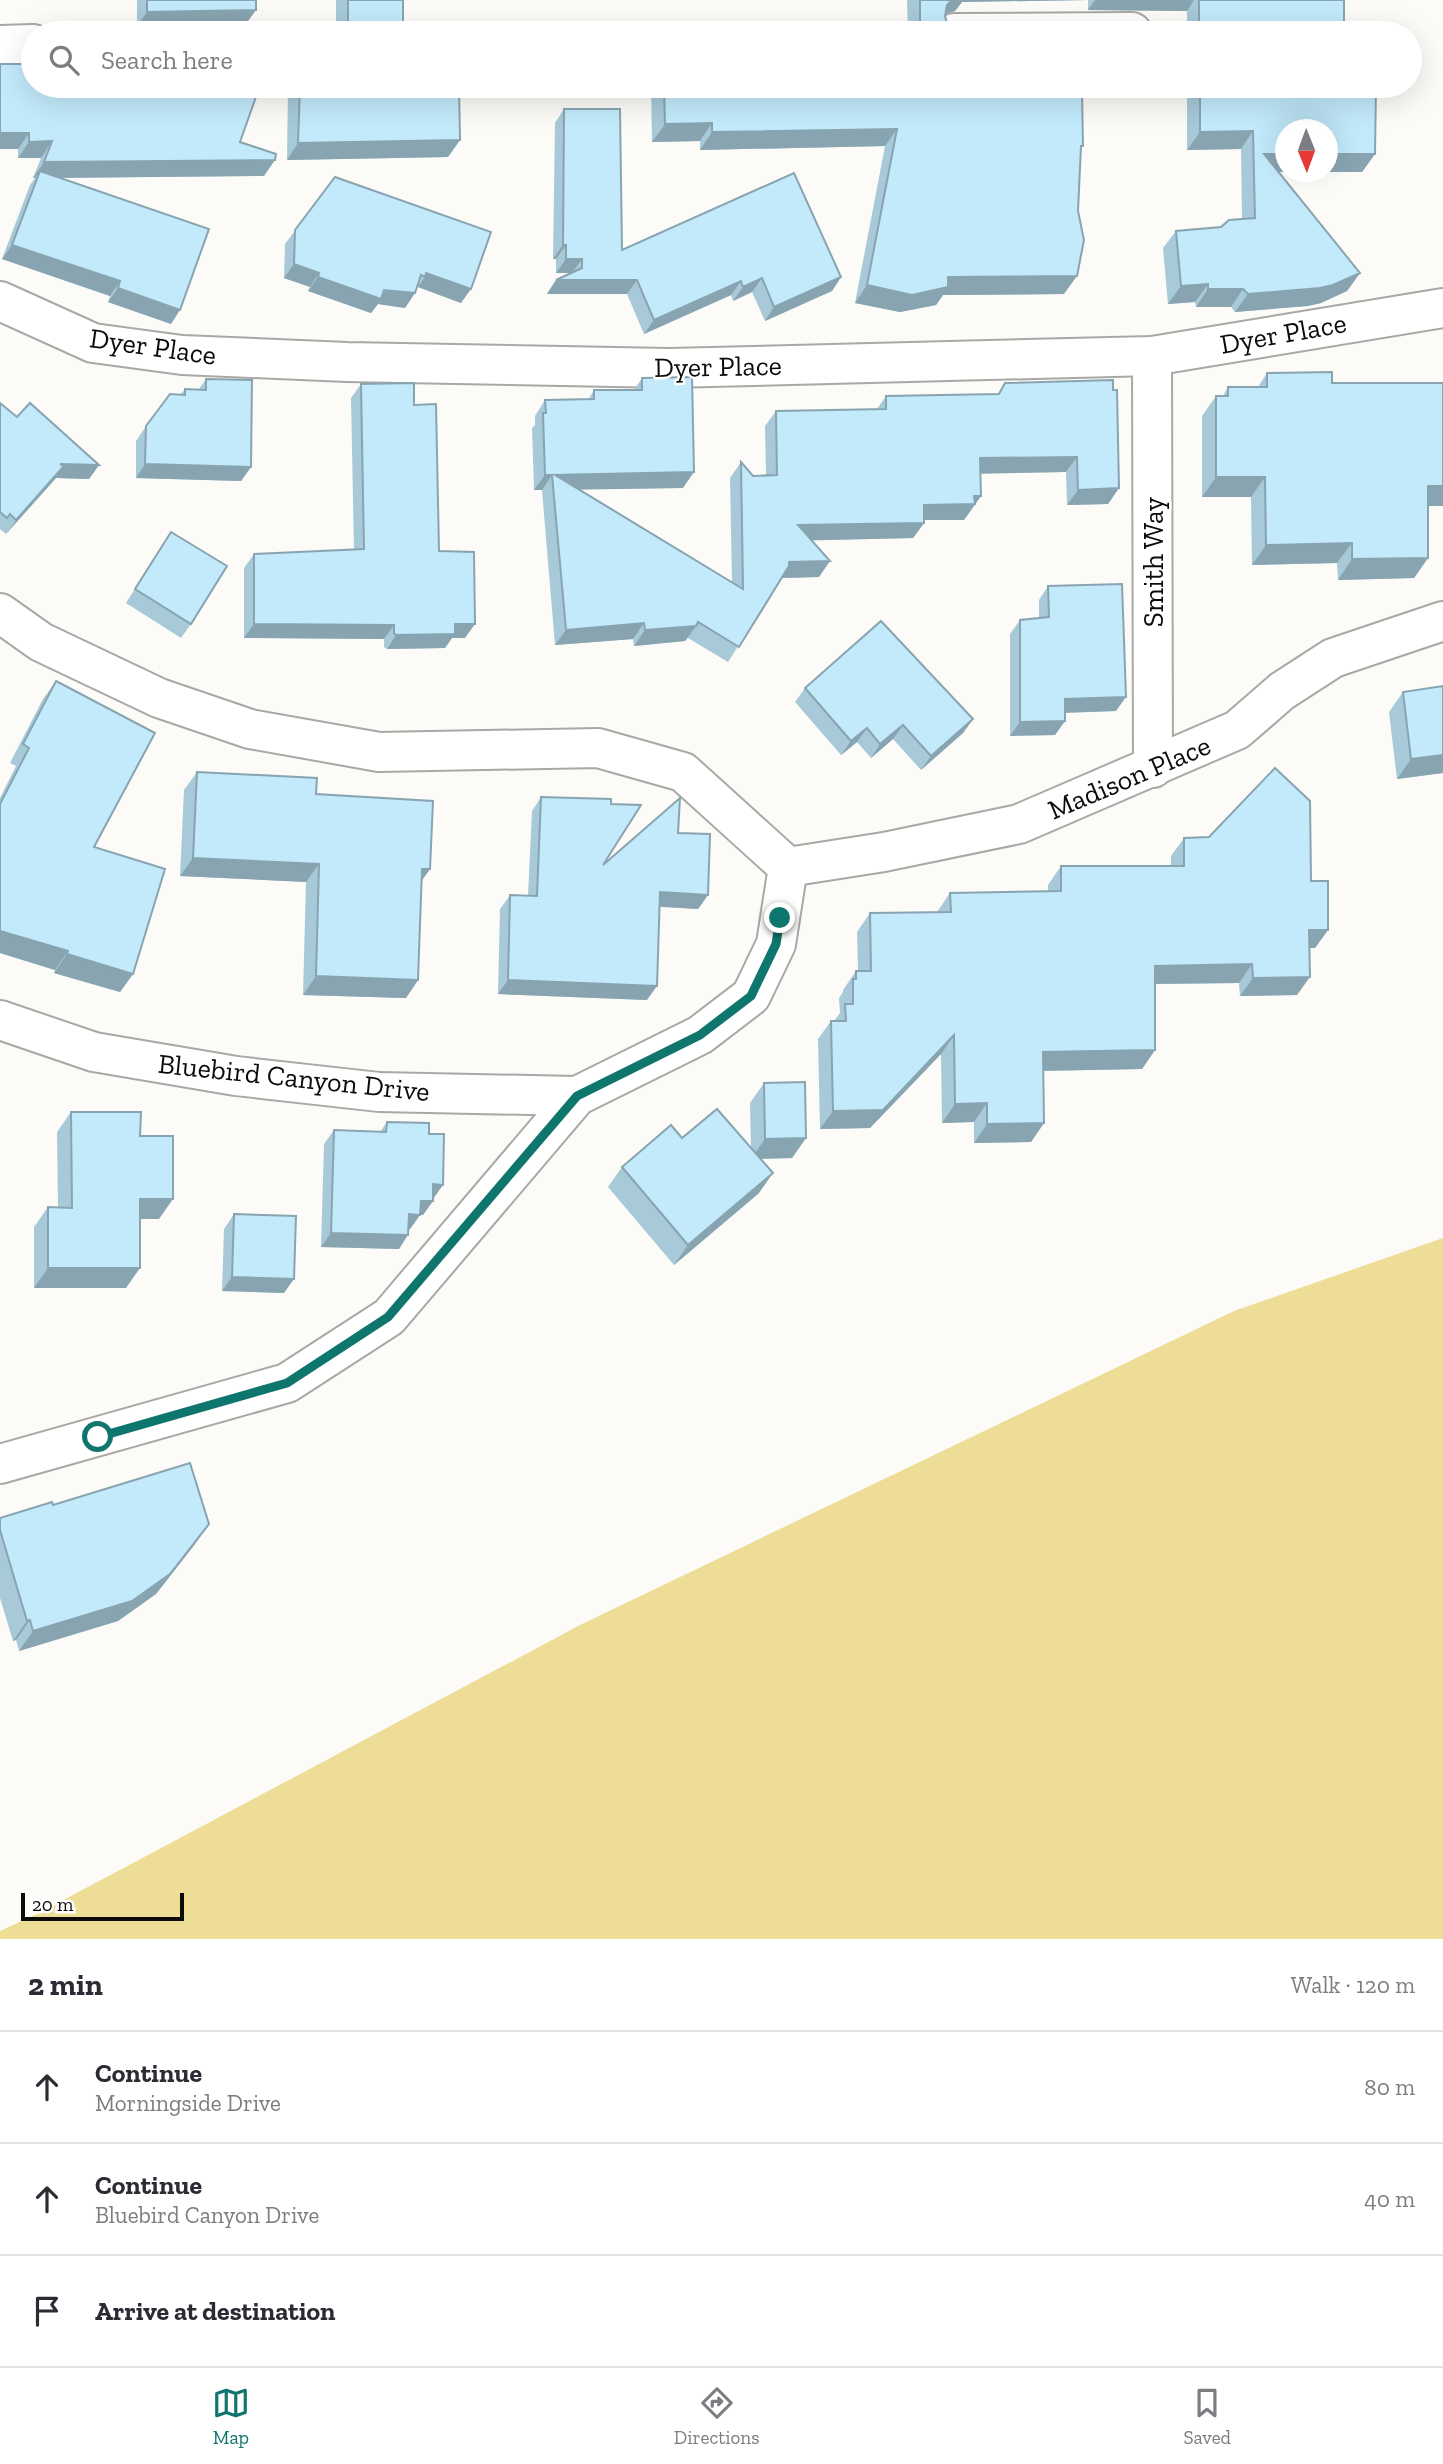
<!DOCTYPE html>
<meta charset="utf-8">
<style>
:root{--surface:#fff;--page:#f7f7f7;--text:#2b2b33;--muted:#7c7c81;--line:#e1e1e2;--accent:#0f766e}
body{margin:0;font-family:"Zilla Slab",serif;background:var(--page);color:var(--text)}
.compass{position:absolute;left:1275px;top:119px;width:63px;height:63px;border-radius:50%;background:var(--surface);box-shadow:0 7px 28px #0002;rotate:179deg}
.scale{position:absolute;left:21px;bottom:18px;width:163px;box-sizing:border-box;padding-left:7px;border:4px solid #0c0b0a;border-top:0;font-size:19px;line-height:24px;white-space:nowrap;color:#0c0b0a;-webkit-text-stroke:5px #fff;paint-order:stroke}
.stop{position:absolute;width:21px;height:21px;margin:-16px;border:5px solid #0f766e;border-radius:50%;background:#fff}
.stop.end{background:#0f766e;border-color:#fff;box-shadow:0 2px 7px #0008}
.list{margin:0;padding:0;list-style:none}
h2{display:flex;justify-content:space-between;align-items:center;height:91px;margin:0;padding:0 28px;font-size:30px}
h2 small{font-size:23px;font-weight:400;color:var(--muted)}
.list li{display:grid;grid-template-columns:46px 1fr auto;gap:21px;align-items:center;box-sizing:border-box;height:112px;padding:0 28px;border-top:2px solid var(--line)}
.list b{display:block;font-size:26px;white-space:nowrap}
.list p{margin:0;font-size:23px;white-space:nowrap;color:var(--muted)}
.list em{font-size:23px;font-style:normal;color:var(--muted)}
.icon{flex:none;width:38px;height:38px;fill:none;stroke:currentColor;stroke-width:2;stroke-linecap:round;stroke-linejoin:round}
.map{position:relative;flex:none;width:1443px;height:1939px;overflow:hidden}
.search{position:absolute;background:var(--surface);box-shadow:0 7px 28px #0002;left:21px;right:21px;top:21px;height:77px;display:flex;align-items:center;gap:18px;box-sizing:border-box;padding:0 24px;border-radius:38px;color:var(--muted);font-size:26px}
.sheet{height:427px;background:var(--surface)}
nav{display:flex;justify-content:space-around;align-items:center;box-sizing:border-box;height:98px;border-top:2px solid var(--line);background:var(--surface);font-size:19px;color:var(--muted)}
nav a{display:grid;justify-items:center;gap:4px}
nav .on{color:var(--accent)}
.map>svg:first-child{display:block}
.green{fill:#eddd96}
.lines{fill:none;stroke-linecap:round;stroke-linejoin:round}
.minor-casing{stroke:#a9a8a5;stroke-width:42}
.tertiary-casing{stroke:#a9a8a5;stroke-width:42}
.minor{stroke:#fff;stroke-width:38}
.tertiary{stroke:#fff;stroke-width:38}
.wall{fill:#a7c9d8}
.shaded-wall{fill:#88a4b0}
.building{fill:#c2eafb;stroke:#88a4b0;stroke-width:2}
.route{stroke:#0f766e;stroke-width:9}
.labels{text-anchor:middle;stroke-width:5;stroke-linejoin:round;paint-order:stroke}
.street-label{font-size:28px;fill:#0c0b0a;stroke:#fff}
</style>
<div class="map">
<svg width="1443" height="1939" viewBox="0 0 1443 1939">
<rect width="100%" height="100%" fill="#fcfbf8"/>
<polygon class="green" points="1443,1238 1443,1939 0,1939 0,1931 39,1913 582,1624 1234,1311"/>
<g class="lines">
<defs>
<g id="minor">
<polyline points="954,33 1132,32"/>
<polyline points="0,45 33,44"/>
<polyline points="0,301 93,343 182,355 347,362 669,368 1152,356 1443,308"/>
<polyline points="1152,356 1153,768"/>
<polyline points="788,867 884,852 1019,824 1237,730 1282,691 1333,658 1443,621"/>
<polyline points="0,1020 94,1052 236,1076 379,1092 577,1096"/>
</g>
<polyline id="tertiary" points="0,613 41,642 159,698 250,729 379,752 598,748 683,772 788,867 776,944 751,996 700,1035 577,1096 389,1317 287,1383 0,1464"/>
</defs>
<use href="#minor" class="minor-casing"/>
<use href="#tertiary" class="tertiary-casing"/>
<use href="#minor" class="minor"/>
<use href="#tertiary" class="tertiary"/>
</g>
<g class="wall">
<polygon points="137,0 256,0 246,24 137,26"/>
<rect x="336" y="0" width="67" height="33"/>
<polygon points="907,0 1344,0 1344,28 1377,33 1187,33 1187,11 1088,10 1088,0 962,2 955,11 945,14 945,16 948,27 955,33 908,33"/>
<polygon points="0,64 131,92 240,142 264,176 60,178 171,324 108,302 110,296 2,259 30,185 35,178 33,178 41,158 18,158 18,149"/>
<polygon points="288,86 459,86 460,140 448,157 287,160"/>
<polygon points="651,86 969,86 970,92 1081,150 1064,294 943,295 936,305 900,312 855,303 885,146 700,150 700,141 652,142"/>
<polygon points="1187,86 1376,86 1375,154 1362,172 1279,172 1360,273 1347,291 1321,303 1308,306 1235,312 1231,307 1196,307 1195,302 1168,304 1163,248 1176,231 1221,227 1242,219 1241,149 1187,150"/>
<polygon points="564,109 622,250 841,277 832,291 765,321 752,292 733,301 731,295 644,334 627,294 547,294 556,280 571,273 556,273 556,259 553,259 555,123"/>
<polygon points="335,177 461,303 418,287 405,308 378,304 371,313 308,291 310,287 284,278 285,244"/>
<polygon points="1267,373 1332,383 1428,506 1428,558 1414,578 1338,580 1337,563 1252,565 1251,497 1202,497 1202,416 1216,396 1223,396 1228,387 1258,387"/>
<polygon points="642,378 683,488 580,489 732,582 730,478 741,462 753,476 766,475 765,426 776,411 877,409 886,396 998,394 1005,383 1119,488 1108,504 1067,505 1066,472 981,473 981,496 964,520 924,520 924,523 913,538 811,540 819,577 782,578 728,662 688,638 685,641 634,646 633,639 555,645 542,490 534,490 532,428 535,425 535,416 545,400 588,400 594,390 634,390"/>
<polygon points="206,379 251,467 241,481 136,478 136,441 146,426 181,394 185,389 199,389"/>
<polygon points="361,384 414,405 439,551 465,638 452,638 445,648 387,649 384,647 384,639 244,638 244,568 254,554 354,550 351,398"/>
<polygon points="0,403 17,417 99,465 89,479 56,478 6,534 0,529"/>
<polygon points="171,532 191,624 181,638 126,603"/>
<polygon points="1048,586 1116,711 1065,713 1065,721 1055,735 1010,736 1010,634 1020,620 1039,618 1039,600"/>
<polygon points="56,681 94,847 133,974 120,992 54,973 55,970 0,953 0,798 16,766 10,763 43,699"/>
<polygon points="1443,685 1443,773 1397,779 1389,712 1403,692 1442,686"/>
<polygon points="805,688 973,719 963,733 921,770 893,739 871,758 857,742 841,755 795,702"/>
<polygon points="197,772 316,794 430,869 421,882 418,980 406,998 303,995 306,882 180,876 184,790"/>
<polygon points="541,797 603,865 678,833 708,895 698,909 660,907 647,1000 498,994 500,909 510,895 528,896 532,811"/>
<polygon points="1184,838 1311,881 1328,930 1315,948 1309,948 1297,995 1240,996 1239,983 1155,984 1155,1050 1142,1069 1043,1071 1044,1123 1031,1142 974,1143 974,1122 942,1123 941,1054 870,1128 820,1129 818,1039 831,1021 834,1021 840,1013 839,998 843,992 843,990 856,971 858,971 857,932 870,913 937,912 950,893 1048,891 1048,885 1061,866 1171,866 1171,856"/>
<polygon points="764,1083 806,1138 792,1158 760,1159 759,1193 674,1265 608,1187 622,1167 682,1138 751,1148 750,1103"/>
<polygon points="71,1112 140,1136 159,1219 140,1219 126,1288 34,1288 34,1227 48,1207 58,1207 57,1132"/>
<polygon points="387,1122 433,1199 433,1201 423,1215 420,1215 410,1229 409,1229 399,1249 321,1247 324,1144 334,1130 380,1132"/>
<polygon points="234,1214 284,1293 222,1291 224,1229"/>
<polygon points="53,1505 195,1544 156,1594 118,1621 19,1651 16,1640 13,1641 0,1598 0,1518"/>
</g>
<g class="shaded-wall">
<polygon points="952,0 1088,0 962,2 955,11 942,15 947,5"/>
<polygon points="1095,0 1194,0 1187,11 1088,10"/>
<polygon points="256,10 246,24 137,26 147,12"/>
<polygon points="712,123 700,141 652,142 665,124"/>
<polygon points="897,129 885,146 700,150 712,132"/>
<polygon points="1253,131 1241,149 1187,150 1200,132"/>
<polygon points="0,133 29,133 18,149 0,149"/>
<polygon points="460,140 448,157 287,160 298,143"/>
<polygon points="52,141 41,158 18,158 29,142"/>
<polygon points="1264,154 1285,154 1285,172 1327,172 1327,154 1375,154 1362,172 1254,172"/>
<polygon points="275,160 264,176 37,178 40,171 35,178 33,178 44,162"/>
<polygon points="12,245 120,281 110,296 2,259"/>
<polygon points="563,245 566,245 556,259 553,259"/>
<polygon points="566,259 582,259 572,273 556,273"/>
<polygon points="294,264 319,273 310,287 284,278"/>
<polygon points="426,273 471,289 461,303 418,287 425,277"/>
<polygon points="1360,273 1347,291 1321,303 1308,306 1235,312 1248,294"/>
<polygon points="1077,276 1064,294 943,295 936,305 900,312 855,303 867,285 948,277"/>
<polygon points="318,277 415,293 405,308 378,304 371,313 308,291"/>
<polygon points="841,277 832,291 765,321 774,307"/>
<polygon points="762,278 752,292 733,301 743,287"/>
<polygon points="556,280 637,280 627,294 547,294"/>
<polygon points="741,281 731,295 644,334 654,320"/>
<polygon points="1208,284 1195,302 1168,304 1181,286"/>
<polygon points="118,288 180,310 171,324 108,302"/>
<polygon points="1208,289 1243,289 1231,307 1196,307"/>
<polygon points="1077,457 1066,472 969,474 980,458"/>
<polygon points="60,464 99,465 89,479 56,478 6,534"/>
<polygon points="145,464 251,467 241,481 136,478"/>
<polygon points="694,472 683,488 554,490 555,475"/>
<polygon points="545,475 552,475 542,490 534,490"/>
<polygon points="1216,477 1265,477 1251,497 1202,497"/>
<polygon points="1428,486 1443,486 1443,506 1414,506"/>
<polygon points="1119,488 1108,504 1067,505 1078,490"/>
<polygon points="974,496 981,496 964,520 913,520 924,505"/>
<polygon points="924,523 913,538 787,541 798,525"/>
<polygon points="1352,543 1337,563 1252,565 1266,545"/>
<polygon points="1428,558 1414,578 1338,580 1352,559"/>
<polygon points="830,561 819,577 778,578 789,562"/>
<polygon points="644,623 633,639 555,645 566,630"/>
<polygon points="254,624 394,625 384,639 244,638"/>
<polygon points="455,624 475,624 465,638 452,638 445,648 387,649 396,635"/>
<polygon points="696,626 685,641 634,646 645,630"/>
<polygon points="1126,697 1116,711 1055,713 1065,699"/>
<polygon points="973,719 963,733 921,770 931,756"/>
<polygon points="1065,721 1055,735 1010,736 1020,722"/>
<polygon points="903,725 893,739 871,758 880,744"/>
<polygon points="867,728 857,742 841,755 851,741"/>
<polygon points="1443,755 1443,773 1397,779 1411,759"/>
<polygon points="193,858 319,864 306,882 180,876"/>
<polygon points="422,869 430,869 417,887"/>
<polygon points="660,892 708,895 698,909 650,906"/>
<polygon points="1309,930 1328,930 1315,948 1296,948"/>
<polygon points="0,931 68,951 55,970 0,953"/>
<polygon points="67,954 133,974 120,992 54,973"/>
<polygon points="1252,964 1239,983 1142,984 1155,966"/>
<polygon points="316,976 418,980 406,998 303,995"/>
<polygon points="1310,977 1297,995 1240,996 1253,978"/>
<polygon points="508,980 657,986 647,1000 498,994"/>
<polygon points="954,1035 941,1054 870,1128 820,1129 833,1111"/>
<polygon points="1155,1050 1142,1069 1030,1071 1043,1052"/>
<polygon points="987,1103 974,1122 942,1123 955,1104"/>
<polygon points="1044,1123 1031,1142 974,1143 987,1124"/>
<polygon points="806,1138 792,1158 751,1159 765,1139"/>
<polygon points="773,1173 759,1193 674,1265 688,1245"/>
<polygon points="433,1184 443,1185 433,1199"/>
<polygon points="140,1199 173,1199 159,1219 126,1219"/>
<polygon points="421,1201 433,1201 423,1215 420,1215 410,1229 399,1228 409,1214"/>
<polygon points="331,1233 408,1235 399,1249 321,1247"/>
<polygon points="48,1268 140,1268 126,1288 34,1288"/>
<polygon points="232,1277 294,1279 284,1293 222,1291"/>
<polygon points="209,1524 195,1544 156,1594 118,1621 19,1651 33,1631"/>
<polygon points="30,1620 16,1640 13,1641 27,1621"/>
</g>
<g class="building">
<polygon points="147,0 256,0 256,10 147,12"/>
<rect x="348" y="0" width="55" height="33"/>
<polygon points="920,0 952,0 947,5 945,16 948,27 955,33 920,33"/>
<polygon points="1199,0 1344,0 1344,28 1377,28 1377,33 1199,33"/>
<polygon points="0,64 33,64 33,86 131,86 131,92 258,91 240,142 276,154 275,160 44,162 52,141 29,142 29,133 0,133"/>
<polygon points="300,86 459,86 460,140 298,143"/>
<polygon points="664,86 969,86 970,92 1082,90 1083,146 1081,146 1078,211 1084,240 1077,276 948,277 948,287 912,295 867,285 897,129 712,132 712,123 665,124"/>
<polygon points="1200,86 1376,86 1375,154 1327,154 1327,130 1285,130 1285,154 1264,154 1360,273 1333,285 1320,288 1248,294 1243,289 1208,289 1208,284 1181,286 1176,231 1221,227 1229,220 1255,218 1253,131 1200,132"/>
<polygon points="564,109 620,109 622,250 794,173 841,277 774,307 762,278 743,287 741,281 654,320 637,280 556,280 582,268 582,259 566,259 566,245 563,245"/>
<polygon points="40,171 209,229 180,310 118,288 120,281 12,245"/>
<polygon points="335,177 491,232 471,289 426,273 425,277 421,275 415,293 384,290 381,299 318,277 319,273 294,264 295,230"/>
<polygon points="1332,372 1332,383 1443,383 1443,486 1428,486 1428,558 1352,559 1352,543 1266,545 1265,477 1216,477 1216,396 1228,396 1228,387 1267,387 1267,373"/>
<polygon points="692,377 694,472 555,475 743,589 741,462 753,476 777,475 776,411 886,409 886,396 999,394 1005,383 1113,380 1113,390 1117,390 1119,488 1078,490 1077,457 980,458 981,496 974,496 975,504 924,505 924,523 798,525 830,561 789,562 789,566 739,647 698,622 696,626 645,630 644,623 566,630 552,475 545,475 543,413 546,413 545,400 594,399 594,390 642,390 642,378"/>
<polygon points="206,379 252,380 251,467 145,464 146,426 170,394 185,395 185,389 206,390"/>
<polygon points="414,383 414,405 436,404 439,551 474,552 475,624 455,624 455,634 396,635 394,633 394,625 254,624 254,554 364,549 361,384"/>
<polygon points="0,403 17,417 30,403 99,465 60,464 64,466 16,520 10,514 7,518 0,512"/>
<polygon points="171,532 227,566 191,624 135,589"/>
<polygon points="1122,584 1126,697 1065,699 1065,721 1020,722 1020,620 1049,617 1048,586"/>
<polygon points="881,621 973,719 931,756 903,725 880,744 867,728 851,741 805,688"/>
<polygon points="56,681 155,733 94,847 165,869 133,974 67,954 68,951 0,931 0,804 29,748 23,744"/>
<polygon points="1443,686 1443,755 1411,759 1403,692"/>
<polygon points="1275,768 1310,801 1311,881 1328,881 1328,930 1309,930 1310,977 1253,978 1252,964 1155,966 1155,1050 1043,1052 1044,1123 987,1124 987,1103 955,1104 954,1035 883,1110 833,1111 831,1021 846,1021 845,1004 853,1004 853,979 856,979 856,971 871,971 870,913 951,912 950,893 1061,891 1061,866 1184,866 1184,838 1209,837"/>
<polygon points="197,772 317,778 316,794 433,801 430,869 422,869 418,980 316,976 319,864 193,858"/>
<polygon points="541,797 611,799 611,804 641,805 603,865 680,798 678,833 710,834 708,895 660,892 657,986 508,980 510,895 537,896"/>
<polygon points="805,1082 806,1138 765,1139 764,1083"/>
<polygon points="717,1109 773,1173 688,1245 622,1167 671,1125 682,1138"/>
<polygon points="71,1112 141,1112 140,1136 173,1136 173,1199 140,1199 140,1268 48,1268 48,1207 72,1208"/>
<polygon points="387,1122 429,1123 429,1134 444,1134 443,1185 433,1184 433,1201 421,1201 420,1215 409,1214 408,1235 331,1233 334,1130 386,1132"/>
<polygon points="234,1214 296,1216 294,1279 232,1277"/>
<polygon points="190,1463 209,1524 170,1574 132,1601 33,1631 30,1620 27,1621 0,1530 0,1518 52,1502 53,1505"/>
</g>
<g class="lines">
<polyline class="route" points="98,1437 287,1383 388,1317 577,1096 700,1035 751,996 776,944 780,918"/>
</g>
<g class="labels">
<g class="street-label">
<text transform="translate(1283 333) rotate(-10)" y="10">Dyer Place</text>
<text transform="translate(153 346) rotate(8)" y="10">Dyer Place</text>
<text transform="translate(718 366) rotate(-1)" y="10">Dyer Place</text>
<text transform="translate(1153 562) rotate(-90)" y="10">Smith Way</text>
<text transform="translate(1129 777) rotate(-23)" y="10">Madison Place</text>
<text transform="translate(294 1077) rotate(6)" y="10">Bluebird Canyon Drive</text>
</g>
</g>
</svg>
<svg class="compass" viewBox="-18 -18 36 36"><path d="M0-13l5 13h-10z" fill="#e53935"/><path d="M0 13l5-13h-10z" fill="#7c7c81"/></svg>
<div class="scale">20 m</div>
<div class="stop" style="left:98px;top:1437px"></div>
<div class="stop end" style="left:780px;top:918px"></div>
<div class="search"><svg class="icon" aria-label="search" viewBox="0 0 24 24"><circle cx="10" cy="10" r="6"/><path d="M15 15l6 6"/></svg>Search here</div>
</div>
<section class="sheet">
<h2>2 min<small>Walk · 120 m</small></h2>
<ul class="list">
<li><svg class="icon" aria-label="ahead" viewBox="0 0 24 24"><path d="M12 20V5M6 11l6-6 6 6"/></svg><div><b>Continue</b><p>Morningside Drive</p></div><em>80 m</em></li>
<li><svg class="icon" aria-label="ahead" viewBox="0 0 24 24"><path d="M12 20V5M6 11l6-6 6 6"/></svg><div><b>Continue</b><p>Bluebird Canyon Drive</p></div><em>40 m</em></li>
<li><svg class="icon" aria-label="arrive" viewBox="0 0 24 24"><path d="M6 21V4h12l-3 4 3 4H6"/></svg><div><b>Arrive at destination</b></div></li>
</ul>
</section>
<nav>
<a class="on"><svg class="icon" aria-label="map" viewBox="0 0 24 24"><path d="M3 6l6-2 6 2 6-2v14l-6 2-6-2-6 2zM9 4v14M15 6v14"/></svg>Map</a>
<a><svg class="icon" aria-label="directions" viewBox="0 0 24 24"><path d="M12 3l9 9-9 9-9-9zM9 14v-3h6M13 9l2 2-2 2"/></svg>Directions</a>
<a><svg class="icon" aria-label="saved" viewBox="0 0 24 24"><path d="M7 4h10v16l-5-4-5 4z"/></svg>Saved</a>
</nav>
